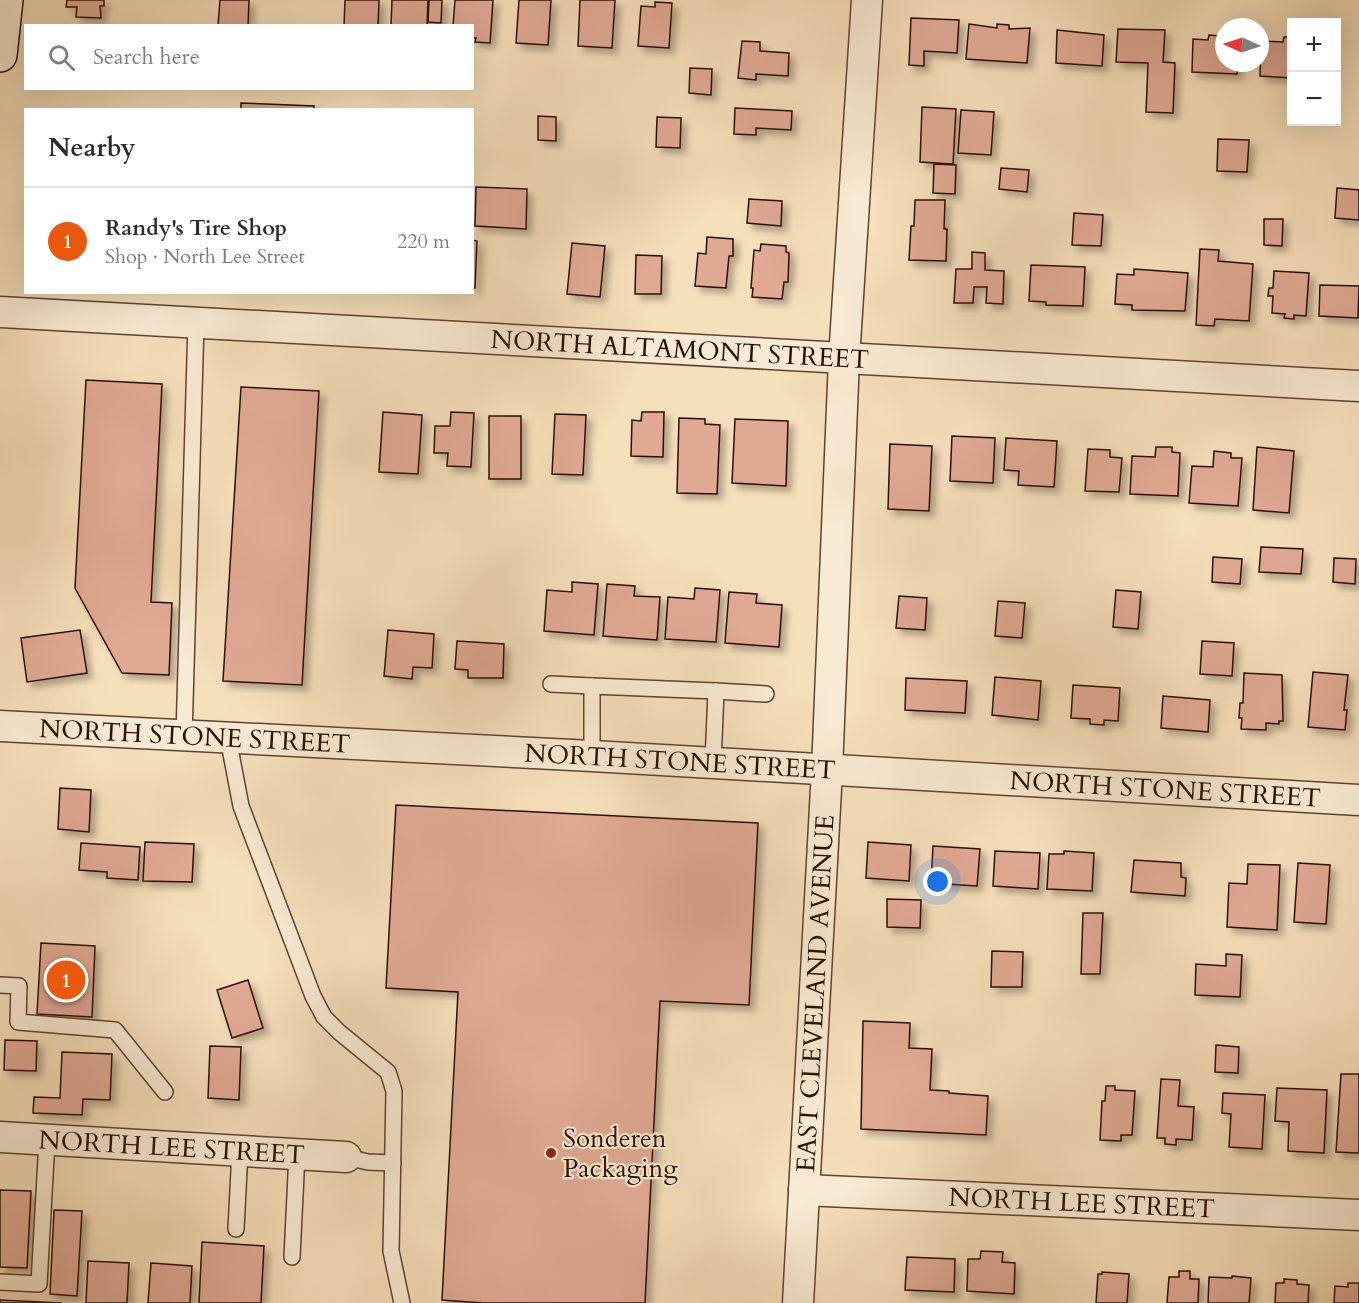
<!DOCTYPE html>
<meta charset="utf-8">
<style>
:root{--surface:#fff;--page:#f2f2f3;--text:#2b2b33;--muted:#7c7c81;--line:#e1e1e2;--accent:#ea580c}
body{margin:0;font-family:Cardo,serif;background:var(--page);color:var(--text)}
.controls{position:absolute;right:18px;top:18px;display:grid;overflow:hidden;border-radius:0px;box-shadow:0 6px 24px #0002}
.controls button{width:54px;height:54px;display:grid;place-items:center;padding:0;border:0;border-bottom:2px solid var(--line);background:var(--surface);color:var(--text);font:30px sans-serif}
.compass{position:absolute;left:1215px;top:18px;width:54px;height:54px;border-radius:50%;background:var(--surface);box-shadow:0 6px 24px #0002;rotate:273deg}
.you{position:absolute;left:938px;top:882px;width:21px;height:21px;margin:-15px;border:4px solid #fff;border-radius:50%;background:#1a73e8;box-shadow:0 0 0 9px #1a73e833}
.badge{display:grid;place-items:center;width:39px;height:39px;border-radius:50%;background:var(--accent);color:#fff;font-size:20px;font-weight:700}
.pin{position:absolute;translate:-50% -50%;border:3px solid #fff;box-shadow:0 2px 6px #0006}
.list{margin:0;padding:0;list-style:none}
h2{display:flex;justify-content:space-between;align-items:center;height:78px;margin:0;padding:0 24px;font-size:26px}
h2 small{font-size:20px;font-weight:400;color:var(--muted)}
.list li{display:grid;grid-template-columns:39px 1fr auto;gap:18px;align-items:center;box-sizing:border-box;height:108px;padding:0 24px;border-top:2px solid var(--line)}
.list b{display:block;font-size:22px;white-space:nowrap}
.list p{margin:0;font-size:20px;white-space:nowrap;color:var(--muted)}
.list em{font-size:20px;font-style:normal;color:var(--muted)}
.icon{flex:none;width:33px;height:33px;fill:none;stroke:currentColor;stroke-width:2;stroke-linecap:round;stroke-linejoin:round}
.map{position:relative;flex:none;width:1359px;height:1303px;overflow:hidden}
.search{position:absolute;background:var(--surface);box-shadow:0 6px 24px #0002;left:24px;top:24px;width:450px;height:66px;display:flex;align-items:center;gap:15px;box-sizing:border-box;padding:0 21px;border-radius:0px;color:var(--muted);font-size:22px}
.panel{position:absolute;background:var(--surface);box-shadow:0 6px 24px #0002;left:24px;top:108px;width:450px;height:186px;border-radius:0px}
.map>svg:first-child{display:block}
.building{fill:#e0a994;stroke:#2a1101;stroke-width:1.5;filter:url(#shadow)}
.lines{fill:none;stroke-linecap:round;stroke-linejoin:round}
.lane-casing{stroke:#5d4430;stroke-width:18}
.street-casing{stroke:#5d4430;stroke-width:33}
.secondary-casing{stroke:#2a1101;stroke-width:36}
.lane{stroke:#f9ead3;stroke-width:15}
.street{stroke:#f9ead3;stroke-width:30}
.secondary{stroke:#f9ead3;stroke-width:33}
.poi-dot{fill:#8f2418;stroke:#f9ead3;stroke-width:2}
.labels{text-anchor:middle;stroke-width:4.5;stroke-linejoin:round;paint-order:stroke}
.street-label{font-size:26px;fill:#2a1101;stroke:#f9ead3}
.poi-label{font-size:26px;fill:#2a1101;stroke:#f9ead3;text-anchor:start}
</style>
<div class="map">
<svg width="1359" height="1303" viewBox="0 0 1359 1303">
<defs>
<filter id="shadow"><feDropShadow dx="5.5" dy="5.5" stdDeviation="3" flood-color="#0004"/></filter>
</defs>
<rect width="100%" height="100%" fill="#f6dfbb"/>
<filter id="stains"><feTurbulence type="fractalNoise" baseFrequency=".00333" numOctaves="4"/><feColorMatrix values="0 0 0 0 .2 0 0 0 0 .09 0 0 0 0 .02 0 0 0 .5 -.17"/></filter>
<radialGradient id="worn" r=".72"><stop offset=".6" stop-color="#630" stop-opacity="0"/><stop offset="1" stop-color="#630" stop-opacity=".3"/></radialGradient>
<g class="building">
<polygon points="67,0 104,0 104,6 100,6 101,18 76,17 77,7 66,7"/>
<polygon points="220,0 249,0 248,26 218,26"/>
<polygon points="345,0 379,0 378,26 344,26"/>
<polygon points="392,0 428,0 427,26 391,26"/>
<polygon points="429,0 442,0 441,23 428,22"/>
<polygon points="455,0 493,0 490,43 475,42 476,38 472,38 472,26 453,26"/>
<polygon points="519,0 551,0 548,45 516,43"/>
<polygon points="580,0 615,0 612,48 578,46"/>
<polygon points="655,2 672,3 669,48 638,46 641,6 655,7"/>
<polygon points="911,18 959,20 957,53 924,51 924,66 909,65"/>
<polygon points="969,24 997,28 997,24 1009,25 1009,29 1030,28 1027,63 966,59"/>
<polygon points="1118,29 1165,30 1163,62 1175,63 1173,113 1146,112 1148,63 1116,62"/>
<polygon points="1057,30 1104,35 1102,66 1056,63"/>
<polygon points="1209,35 1219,36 1219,41 1224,41 1224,63 1238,63 1237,74 1192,72 1193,39 1208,40"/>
<polygon points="1284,37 1291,37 1292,78 1260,76 1261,41 1283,42"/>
<polygon points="742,41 760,42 760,51 789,53 788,76 756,74 756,80 738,78"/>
<polygon points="690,68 712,69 711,95 689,93"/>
<polygon points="241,103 314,106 314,110 241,110"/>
<polygon points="922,107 956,109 953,164 920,162"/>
<polygon points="735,108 792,111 791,130 756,128 756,135 734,134"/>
<polygon points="961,110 994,112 991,155 958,153"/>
<polygon points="538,116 556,117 556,141 538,140"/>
<polygon points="657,117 681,118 680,148 656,147"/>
<polygon points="1218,139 1249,140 1247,172 1217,171"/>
<polygon points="934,164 956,165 955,194 933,193"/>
<polygon points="1001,168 1029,170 1027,192 999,189"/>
<polygon points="476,187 527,189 526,229 475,226"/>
<polygon points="1337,188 1359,190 1359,220 1335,218"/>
<polygon points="749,199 782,201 781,226 747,223"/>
<polygon points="915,200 945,200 944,229 947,229 946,261 909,260 911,226 914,226"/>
<polygon points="1074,213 1103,215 1101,246 1072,245"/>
<polygon points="1264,219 1283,219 1282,246 1264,245"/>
<polygon points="707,237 733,239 733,256 729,256 726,288 695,286 698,253 706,254"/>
<polygon points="472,240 477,241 475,288 472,288"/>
<polygon points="572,243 605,246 600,297 567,294"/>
<polygon points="761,244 786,246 786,252 789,253 788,282 784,282 782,299 752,297 753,288 751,288 754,250 760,251"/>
<polygon points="1200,249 1219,250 1218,261 1253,264 1249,321 1215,319 1214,326 1196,325"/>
<polygon points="972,252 985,253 985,270 1004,271 1003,304 986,303 987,287 974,287 973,303 954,303 956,269 972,269"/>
<polygon points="636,255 662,256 661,294 635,294"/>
<polygon points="1031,265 1085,267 1083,306 1046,305 1046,302 1029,301"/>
<polygon points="1134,269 1188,273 1185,311 1132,310 1132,305 1115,304 1117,274 1134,275"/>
<polygon points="1274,271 1309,273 1306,316 1294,315 1294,319 1284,318 1285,314 1272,313 1273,296 1268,296 1269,288 1273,288"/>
<polygon points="1320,285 1359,286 1358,318 1319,316"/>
<polygon points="86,380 162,384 151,602 172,603 169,675 122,673 75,588"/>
<polygon points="241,387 319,391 302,685 223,681"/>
<polygon points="383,412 422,415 418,474 379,472"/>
<polygon points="451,412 474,413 471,467 447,466 448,453 434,453 435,426 450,426"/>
<polygon points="642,412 664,412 663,457 631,456 632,420 641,421"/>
<polygon points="555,414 586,415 583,475 552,474"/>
<rect x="489" y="416" width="32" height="63"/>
<polygon points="679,418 705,419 705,424 720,425 717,494 677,493"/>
<polygon points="735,419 788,421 786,486 732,483"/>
<polygon points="952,436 995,438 993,483 950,481"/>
<polygon points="1006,438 1057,441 1054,487 1018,485 1019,471 1004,470"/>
<polygon points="890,444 932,446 929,511 888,509"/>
<polygon points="1156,447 1172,447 1172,452 1180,453 1178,496 1130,494 1132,456 1155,457"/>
<polygon points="1257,447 1294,451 1289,513 1253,510"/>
<polygon points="1088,449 1110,450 1110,457 1122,458 1119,492 1085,491"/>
<polygon points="1214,451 1231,453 1231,458 1242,458 1238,506 1189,503 1192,466 1213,467"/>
<polygon points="1261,547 1303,549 1301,574 1259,572"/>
<polygon points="1213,557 1242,559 1240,584 1212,582"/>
<polygon points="1334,558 1356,559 1355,584 1333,582"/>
<polygon points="572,582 598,584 594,635 544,631 547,590 572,592"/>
<polygon points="607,584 635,586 634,596 660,597 657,640 603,636"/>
<polygon points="695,588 720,590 716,642 665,639 668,597 694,599"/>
<polygon points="1116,590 1141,592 1138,629 1113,627"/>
<polygon points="729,592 757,594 756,603 782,605 779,647 725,643"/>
<polygon points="899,596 927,598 925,630 896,628"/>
<polygon points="998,601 1025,603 1022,638 995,636"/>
<polygon points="80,630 87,673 27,682 21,638"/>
<polygon points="388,630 434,634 432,668 413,667 412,679 384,676"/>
<polygon points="457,641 504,644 503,678 468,678 468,670 455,669"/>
<polygon points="1202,641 1234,643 1232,676 1200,674"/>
<polygon points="1313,672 1348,675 1344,710 1347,710 1345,730 1308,727"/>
<polygon points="1244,673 1282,675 1283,721 1279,721 1279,724 1266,723 1266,730 1241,729 1242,718 1239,718 1240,703 1243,703"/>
<polygon points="995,677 1041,681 1038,720 992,715"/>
<polygon points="906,678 967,681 965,713 905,710"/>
<polygon points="1073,685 1120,688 1118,721 1104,720 1104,725 1090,724 1090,719 1071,718"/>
<polygon points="1163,696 1210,700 1208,732 1161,728"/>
<polygon points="60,788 91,790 89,832 58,829"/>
<polygon points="396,805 758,823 749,1005 660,1001 645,1303 483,1303 442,1300 458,992 386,988"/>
<polygon points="145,842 194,844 192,882 143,881"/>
<polygon points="868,842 911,845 909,881 866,878"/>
<polygon points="81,843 140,847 138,880 107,878 107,872 79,870"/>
<polygon points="933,846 980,849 977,886 931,883"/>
<polygon points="995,851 1040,853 1038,889 993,886"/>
<polygon points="1064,851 1094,853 1092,891 1047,889 1049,854 1064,854"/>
<polygon points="1134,860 1181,863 1181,877 1186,878 1185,896 1131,892"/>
<polygon points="1298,863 1330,865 1326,924 1294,922"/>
<polygon points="1248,864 1280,865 1277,930 1227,927 1229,883 1247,884"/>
<polygon points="887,899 921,900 920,928 887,927"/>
<polygon points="1083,913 1103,913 1100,974 1081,974"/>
<polygon points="41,943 95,946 92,1017 37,1014"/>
<polygon points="992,951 1023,952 1022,987 991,987"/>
<polygon points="1226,954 1242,955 1240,997 1195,995 1196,964 1226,966"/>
<polygon points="248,980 263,1028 232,1038 217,990"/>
<polygon points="863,1021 910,1023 909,1048 932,1049 930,1090 949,1091 949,1093 988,1096 986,1135 861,1129"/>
<polygon points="5,1040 37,1041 36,1071 4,1070"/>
<polygon points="1216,1045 1239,1047 1238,1073 1215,1072"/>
<polygon points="210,1046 241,1047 239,1100 208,1098"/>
<polygon points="62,1052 112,1054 110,1100 83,1099 82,1115 33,1113 34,1097 60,1098"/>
<polygon points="1341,1074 1359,1074 1359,1153 1336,1152"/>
<polygon points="1161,1079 1180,1080 1178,1106 1194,1107 1192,1140 1176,1139 1176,1145 1165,1144 1165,1138 1157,1138"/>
<polygon points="1106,1086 1115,1086 1115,1090 1135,1091 1132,1135 1121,1135 1121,1141 1100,1140 1102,1101 1105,1101"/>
<polygon points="1277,1088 1327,1090 1324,1153 1288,1151 1289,1122 1275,1121"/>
<polygon points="1223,1093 1265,1095 1262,1149 1229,1147 1231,1114 1222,1113"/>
<polygon points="0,1190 31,1191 27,1268 0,1267"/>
<polygon points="54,1210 82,1211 77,1296 50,1294"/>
<polygon points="202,1242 264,1246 261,1303 199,1303"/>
<polygon points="981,1251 1003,1252 1002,1262 1015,1263 1014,1294 967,1291 968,1259 980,1259"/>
<polygon points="907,1257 955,1259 954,1292 905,1290"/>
<polygon points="88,1261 129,1263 127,1303 86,1303"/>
<polygon points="151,1263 192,1266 190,1303 148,1303"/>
<polygon points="1179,1271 1190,1271 1190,1279 1199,1279 1198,1303 1167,1303 1169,1277 1179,1277"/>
<polygon points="1102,1272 1129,1274 1127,1303 1096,1303 1098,1274 1102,1274"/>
<polygon points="1232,1276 1251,1278 1249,1303 1208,1303 1209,1277 1232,1278"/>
<polygon points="1284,1279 1297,1280 1297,1284 1309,1285 1308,1303 1275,1303 1276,1283 1284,1283"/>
<polygon points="1348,1283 1359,1283 1359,1303 1334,1303 1335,1286 1348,1287"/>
<polygon points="0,1300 62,1303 0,1303"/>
</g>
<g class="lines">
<defs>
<g id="lane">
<polyline points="551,684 592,686"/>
<polyline points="716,691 766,694"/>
<polyline points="184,736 196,323"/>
<polyline points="228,738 241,806 313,996 324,1017 339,1032 388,1072 394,1091 391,1251 402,1303"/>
<polyline points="592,756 592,686 716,691 713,763"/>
<polyline points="0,985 19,986 18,1022 115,1030 165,1092"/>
<polyline points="346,1157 368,1162 393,1163"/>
<polyline points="236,1229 240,1151"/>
<polyline points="292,1257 297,1154"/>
<polyline points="0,1282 39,1284 47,1140"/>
</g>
<g id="street">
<path id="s1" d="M 0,312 L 1359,386"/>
<path id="s2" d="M 0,726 L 592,756 L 1359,800"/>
<path id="s3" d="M 0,1137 L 346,1157"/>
<path id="s4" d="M 804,1190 L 1359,1215"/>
<path id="s5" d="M 798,1303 L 827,770 L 844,359 L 867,0"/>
</g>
<polyline id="secondary" points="0,55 6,0"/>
</defs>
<use href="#lane" class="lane-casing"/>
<use href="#street" class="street-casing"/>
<use href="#secondary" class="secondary-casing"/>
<use href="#lane" class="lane"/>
<use href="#street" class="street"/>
<use href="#secondary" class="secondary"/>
</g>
<circle class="poi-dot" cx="551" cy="1153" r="6"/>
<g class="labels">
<g class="street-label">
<text dy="9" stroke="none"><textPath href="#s1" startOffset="681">NORTH ALTAMONT STREET</textPath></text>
<text dy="9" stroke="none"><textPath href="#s2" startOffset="195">NORTH STONE STREET</textPath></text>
<text dy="9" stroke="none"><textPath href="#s2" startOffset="681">NORTH STONE STREET</textPath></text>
<text dy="9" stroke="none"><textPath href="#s2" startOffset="1167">NORTH STONE STREET</textPath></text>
<text dy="9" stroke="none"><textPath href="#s5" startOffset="310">EAST CLEVELAND AVENUE</textPath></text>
<text dy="9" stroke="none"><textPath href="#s3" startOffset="172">NORTH LEE STREET</textPath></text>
<text dy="9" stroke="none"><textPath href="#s4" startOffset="278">NORTH LEE STREET</textPath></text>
</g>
<g class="poi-label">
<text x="563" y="1147">Sonderen<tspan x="563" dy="30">Packaging</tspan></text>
</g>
</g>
<rect width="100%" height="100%" filter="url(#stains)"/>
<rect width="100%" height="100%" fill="url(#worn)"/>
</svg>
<div class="controls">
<button>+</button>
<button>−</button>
</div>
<svg class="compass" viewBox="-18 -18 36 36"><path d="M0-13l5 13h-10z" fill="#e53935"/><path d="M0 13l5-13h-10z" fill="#7c7c81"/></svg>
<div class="you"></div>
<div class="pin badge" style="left:66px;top:980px">1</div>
<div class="search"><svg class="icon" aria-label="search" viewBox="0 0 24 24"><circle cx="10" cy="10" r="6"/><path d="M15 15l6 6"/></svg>Search here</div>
<section class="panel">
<h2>Nearby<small></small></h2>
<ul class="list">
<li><span class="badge">1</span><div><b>Randy's Tire Shop</b><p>Shop · North Lee Street</p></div><em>220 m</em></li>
</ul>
</section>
</div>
